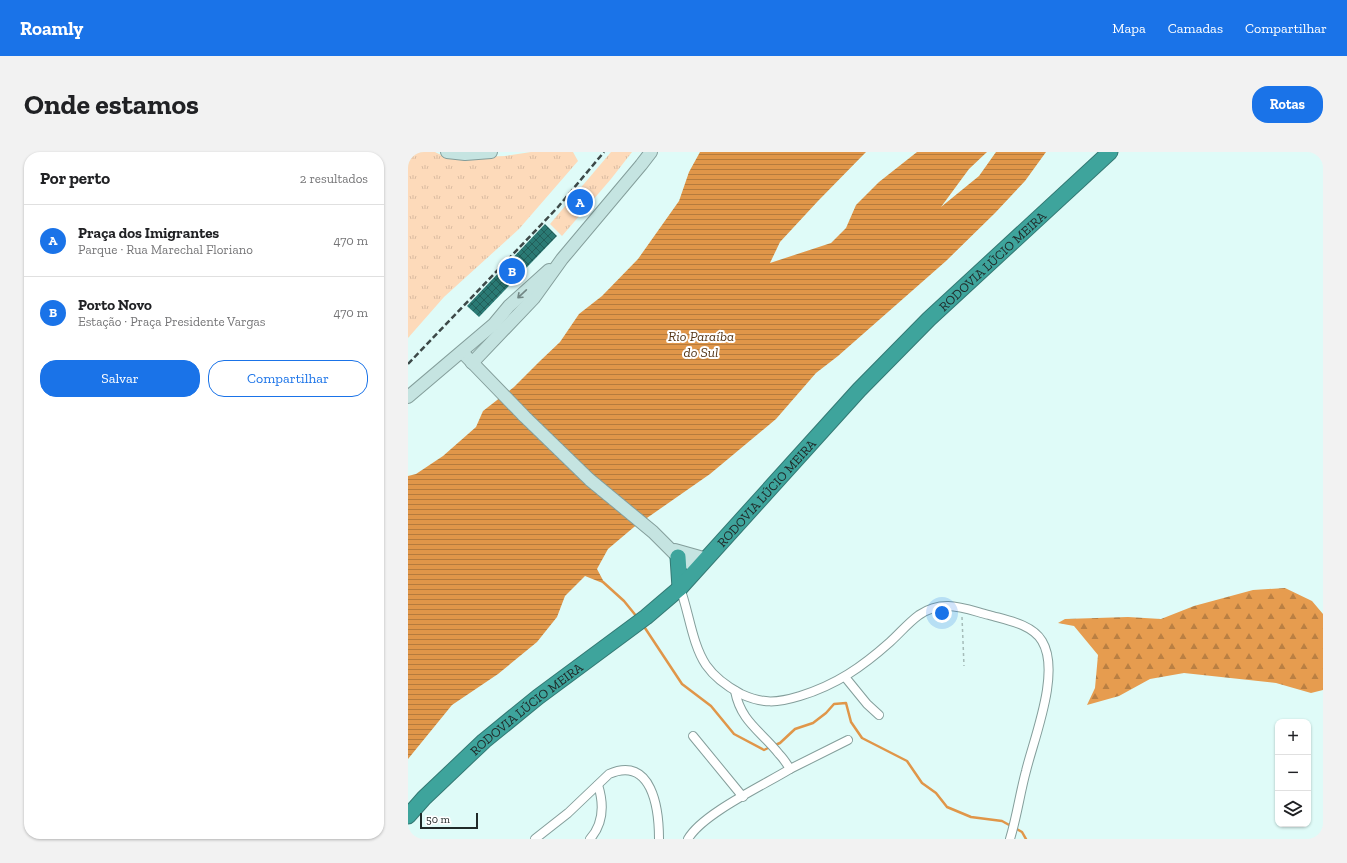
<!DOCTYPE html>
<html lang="pt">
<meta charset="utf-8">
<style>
:root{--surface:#fff;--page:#f2f2f2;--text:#202124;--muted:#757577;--line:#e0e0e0;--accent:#1a73e8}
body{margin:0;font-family:"Zilla Slab",serif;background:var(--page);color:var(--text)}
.controls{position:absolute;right:12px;bottom:12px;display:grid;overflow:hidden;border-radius:8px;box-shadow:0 1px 3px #0004}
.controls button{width:36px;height:36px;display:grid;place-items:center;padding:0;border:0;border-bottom:1px solid var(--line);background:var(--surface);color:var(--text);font:20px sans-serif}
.scale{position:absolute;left:12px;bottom:10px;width:58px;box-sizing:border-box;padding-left:4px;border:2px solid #202a29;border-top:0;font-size:11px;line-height:14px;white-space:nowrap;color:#202a29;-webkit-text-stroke:3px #fff;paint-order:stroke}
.you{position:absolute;left:534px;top:461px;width:14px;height:14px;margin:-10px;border:3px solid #fff;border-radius:50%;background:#1a73e8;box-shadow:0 0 0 6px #1a73e833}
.badge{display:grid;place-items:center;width:26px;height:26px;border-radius:50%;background:var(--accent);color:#fff;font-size:13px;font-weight:700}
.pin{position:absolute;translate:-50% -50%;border:2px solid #fff;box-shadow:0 1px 4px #0006}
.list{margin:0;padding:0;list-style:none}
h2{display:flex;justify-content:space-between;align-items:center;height:52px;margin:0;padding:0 16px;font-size:17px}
h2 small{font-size:13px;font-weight:400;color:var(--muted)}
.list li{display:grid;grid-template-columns:26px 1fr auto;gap:12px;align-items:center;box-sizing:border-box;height:72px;padding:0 16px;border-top:1px solid var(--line)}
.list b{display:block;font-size:15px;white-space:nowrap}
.list p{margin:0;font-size:13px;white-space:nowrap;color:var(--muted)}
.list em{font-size:13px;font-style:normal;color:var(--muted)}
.actions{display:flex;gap:8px;padding:12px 16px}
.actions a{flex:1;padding:9px 0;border:1px solid var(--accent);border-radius:16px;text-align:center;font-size:14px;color:var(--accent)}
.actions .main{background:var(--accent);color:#fff}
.icon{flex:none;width:22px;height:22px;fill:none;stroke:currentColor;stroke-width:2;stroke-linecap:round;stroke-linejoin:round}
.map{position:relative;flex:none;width:915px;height:687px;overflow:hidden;border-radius:16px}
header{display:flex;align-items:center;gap:24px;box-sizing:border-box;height:56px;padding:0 20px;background:var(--accent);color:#fff}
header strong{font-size:19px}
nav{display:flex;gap:22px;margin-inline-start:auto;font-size:14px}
.intro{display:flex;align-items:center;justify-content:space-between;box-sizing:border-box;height:96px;padding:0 24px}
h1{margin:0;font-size:28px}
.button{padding:10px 18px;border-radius:16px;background:var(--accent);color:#fff;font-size:14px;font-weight:700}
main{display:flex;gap:24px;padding:0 24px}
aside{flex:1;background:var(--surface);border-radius:16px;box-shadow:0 1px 3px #0004}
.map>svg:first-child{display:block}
.forest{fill:url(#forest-firs)}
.park{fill:url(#park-tufts)}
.water{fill:url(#water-rules)}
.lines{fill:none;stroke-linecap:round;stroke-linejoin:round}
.stream{stroke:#e09649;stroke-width:2.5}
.building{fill:url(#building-cross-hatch)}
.street-casing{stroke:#849e9b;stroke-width:10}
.secondary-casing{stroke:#849e9b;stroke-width:14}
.highway-casing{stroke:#347974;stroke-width:17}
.path{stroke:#a5bcb9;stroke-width:1.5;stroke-dasharray:3 3;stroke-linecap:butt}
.street{stroke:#fff;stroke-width:8}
.secondary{stroke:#c5e4e1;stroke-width:12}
.highway{stroke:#3ea49c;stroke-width:15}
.rail{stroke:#3d4948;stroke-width:2.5;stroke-dasharray:6 3;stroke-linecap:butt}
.oneway{stroke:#728785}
.labels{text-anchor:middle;stroke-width:4;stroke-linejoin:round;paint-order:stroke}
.street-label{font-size:13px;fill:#202a29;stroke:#fff}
.water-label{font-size:14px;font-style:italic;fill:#563718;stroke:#fff}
</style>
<header>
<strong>Roamly</strong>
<nav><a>Mapa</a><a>Camadas</a><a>Compartilhar</a></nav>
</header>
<div class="intro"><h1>Onde estamos</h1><a class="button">Rotas</a></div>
<main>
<aside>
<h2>Por perto<small>2 resultados</small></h2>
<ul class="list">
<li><span class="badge">A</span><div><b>Praça dos Imigrantes</b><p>Parque · Rua Marechal Floriano</p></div><em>470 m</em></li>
<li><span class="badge">B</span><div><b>Porto Novo</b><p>Estação · Praça Presidente Vargas</p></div><em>470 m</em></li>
</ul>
<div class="actions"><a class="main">Salvar</a><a>Compartilhar</a></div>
</aside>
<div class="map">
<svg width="915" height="687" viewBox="0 0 915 687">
<defs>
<pattern id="forest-firs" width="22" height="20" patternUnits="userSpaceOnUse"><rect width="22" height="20" fill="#e69c4f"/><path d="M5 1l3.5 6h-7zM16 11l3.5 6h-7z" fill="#ba7f42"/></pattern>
<pattern id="park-tufts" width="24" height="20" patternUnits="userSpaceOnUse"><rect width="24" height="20" fill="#fddaba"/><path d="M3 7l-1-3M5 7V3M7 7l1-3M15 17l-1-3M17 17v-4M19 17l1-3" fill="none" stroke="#d9bba0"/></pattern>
<pattern id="water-rules" width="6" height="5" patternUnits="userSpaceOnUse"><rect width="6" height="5" fill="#e09649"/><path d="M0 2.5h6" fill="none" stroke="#b57b3d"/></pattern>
<pattern id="building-cross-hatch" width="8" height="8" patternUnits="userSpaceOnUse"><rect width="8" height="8" fill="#2a7a74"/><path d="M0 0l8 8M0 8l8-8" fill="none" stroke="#225f5a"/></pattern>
</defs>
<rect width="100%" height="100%" fill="#dffbf8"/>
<polygon class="forest" points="877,436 904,449 915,462 915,538 903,541 868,531 776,521 742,527 711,544 679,553 687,536 690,503 666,474 650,471 657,467 720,465 753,467 786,454 845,438"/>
<g class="park">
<polygon points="0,0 27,0 39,6 97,4 123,0 165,0 170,9 111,77 36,145 0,186"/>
<polygon points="203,0 224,0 203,27 154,84 142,72"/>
</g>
<polygon class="water" points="292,0 458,0 410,49 372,90 362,111 423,91 438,76 448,53 471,30 509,0 579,0 561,17 533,55 571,24 588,0 638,0 617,29 587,61 538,109 430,204 408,221 368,267 302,322 226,375 200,397 189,417 197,432 177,424 157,444 149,465 129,490 90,522 44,553 0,607 0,324 8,322 35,304 68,275 75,259 106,235 132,209 152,190 171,162 194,144 230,107 271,49 281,20"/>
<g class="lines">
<g class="stream">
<polyline points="195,430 216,449 229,465"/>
<polyline points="235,473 274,532 303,554 326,582 356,598 362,595"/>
<polyline points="367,593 372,591 387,577 405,571 418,561 426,552 438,551 443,570 454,586 499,609 514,631 528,641 539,655 563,665 594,669 603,674"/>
<polyline points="607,676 614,680 618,687"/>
</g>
</g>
<polygon class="building" points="137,72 149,84 71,165 59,154"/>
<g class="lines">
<defs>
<g id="street">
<path d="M 272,436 C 281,460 284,492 298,513 C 307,526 320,535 333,542 C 355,552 369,551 392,544 C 428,533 454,515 482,490 C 492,481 500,471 511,463 C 535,447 554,456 581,463 C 598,468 624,472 634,489 C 653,520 626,586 618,619 C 612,641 609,664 602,687"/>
<polyline points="437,525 459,552 471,563"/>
<polyline points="285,584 335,645"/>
<polyline points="382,617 440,588"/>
<path d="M 127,687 L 160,661 L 201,622 C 244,603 251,657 251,687"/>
<path d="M 182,687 C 196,671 196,652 190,633"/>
<path d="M 280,687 C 294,662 356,633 382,617 C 379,612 375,606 371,602 C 353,579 333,570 327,539"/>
</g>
<g id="secondary">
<polyline points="39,0 57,2 83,0"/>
<polyline points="54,200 117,265 182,328 245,380 270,405 290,416"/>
<polyline points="64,211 126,146 154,107 233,13 243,0"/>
<polyline points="0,245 86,172 101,154 141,118"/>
<polyline points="267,398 299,407"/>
</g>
<g id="highway">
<polyline points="270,405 272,436"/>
<path id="s1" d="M 0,664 L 16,646 L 76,589 L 130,545 L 238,465 L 272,436 L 451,238 L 521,167 L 702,0"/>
</g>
</defs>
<use href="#street" class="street-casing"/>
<use href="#secondary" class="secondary-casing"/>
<use href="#highway" class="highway-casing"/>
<polyline class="path" points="554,465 556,514"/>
<use href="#street" class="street"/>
<use href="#secondary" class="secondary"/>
<use href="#highway" class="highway"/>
<polyline class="rail" points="0,212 150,55 196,0"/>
</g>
<defs><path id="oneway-shaft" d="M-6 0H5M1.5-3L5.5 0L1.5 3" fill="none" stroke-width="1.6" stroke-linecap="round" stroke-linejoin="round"/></defs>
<use class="oneway" href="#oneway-shaft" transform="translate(114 142) rotate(137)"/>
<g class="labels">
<g class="street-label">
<text dy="5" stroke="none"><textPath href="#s1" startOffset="808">RODOVIA LÚCIO MEIRA</textPath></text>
<text dy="5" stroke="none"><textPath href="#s1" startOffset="484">RODOVIA LÚCIO MEIRA</textPath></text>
<text dy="5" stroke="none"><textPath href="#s1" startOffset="160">RODOVIA LÚCIO MEIRA</textPath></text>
</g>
<g class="water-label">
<text x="293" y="189">Rio Paraíba<tspan x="293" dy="16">do Sul</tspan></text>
</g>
</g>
</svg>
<div class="controls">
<button>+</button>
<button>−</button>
<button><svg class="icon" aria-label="layers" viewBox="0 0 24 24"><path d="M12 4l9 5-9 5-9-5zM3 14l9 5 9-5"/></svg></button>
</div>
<div class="scale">50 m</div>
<div class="you"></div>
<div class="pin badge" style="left:172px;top:50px">A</div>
<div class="pin badge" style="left:104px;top:119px">B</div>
</div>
</main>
